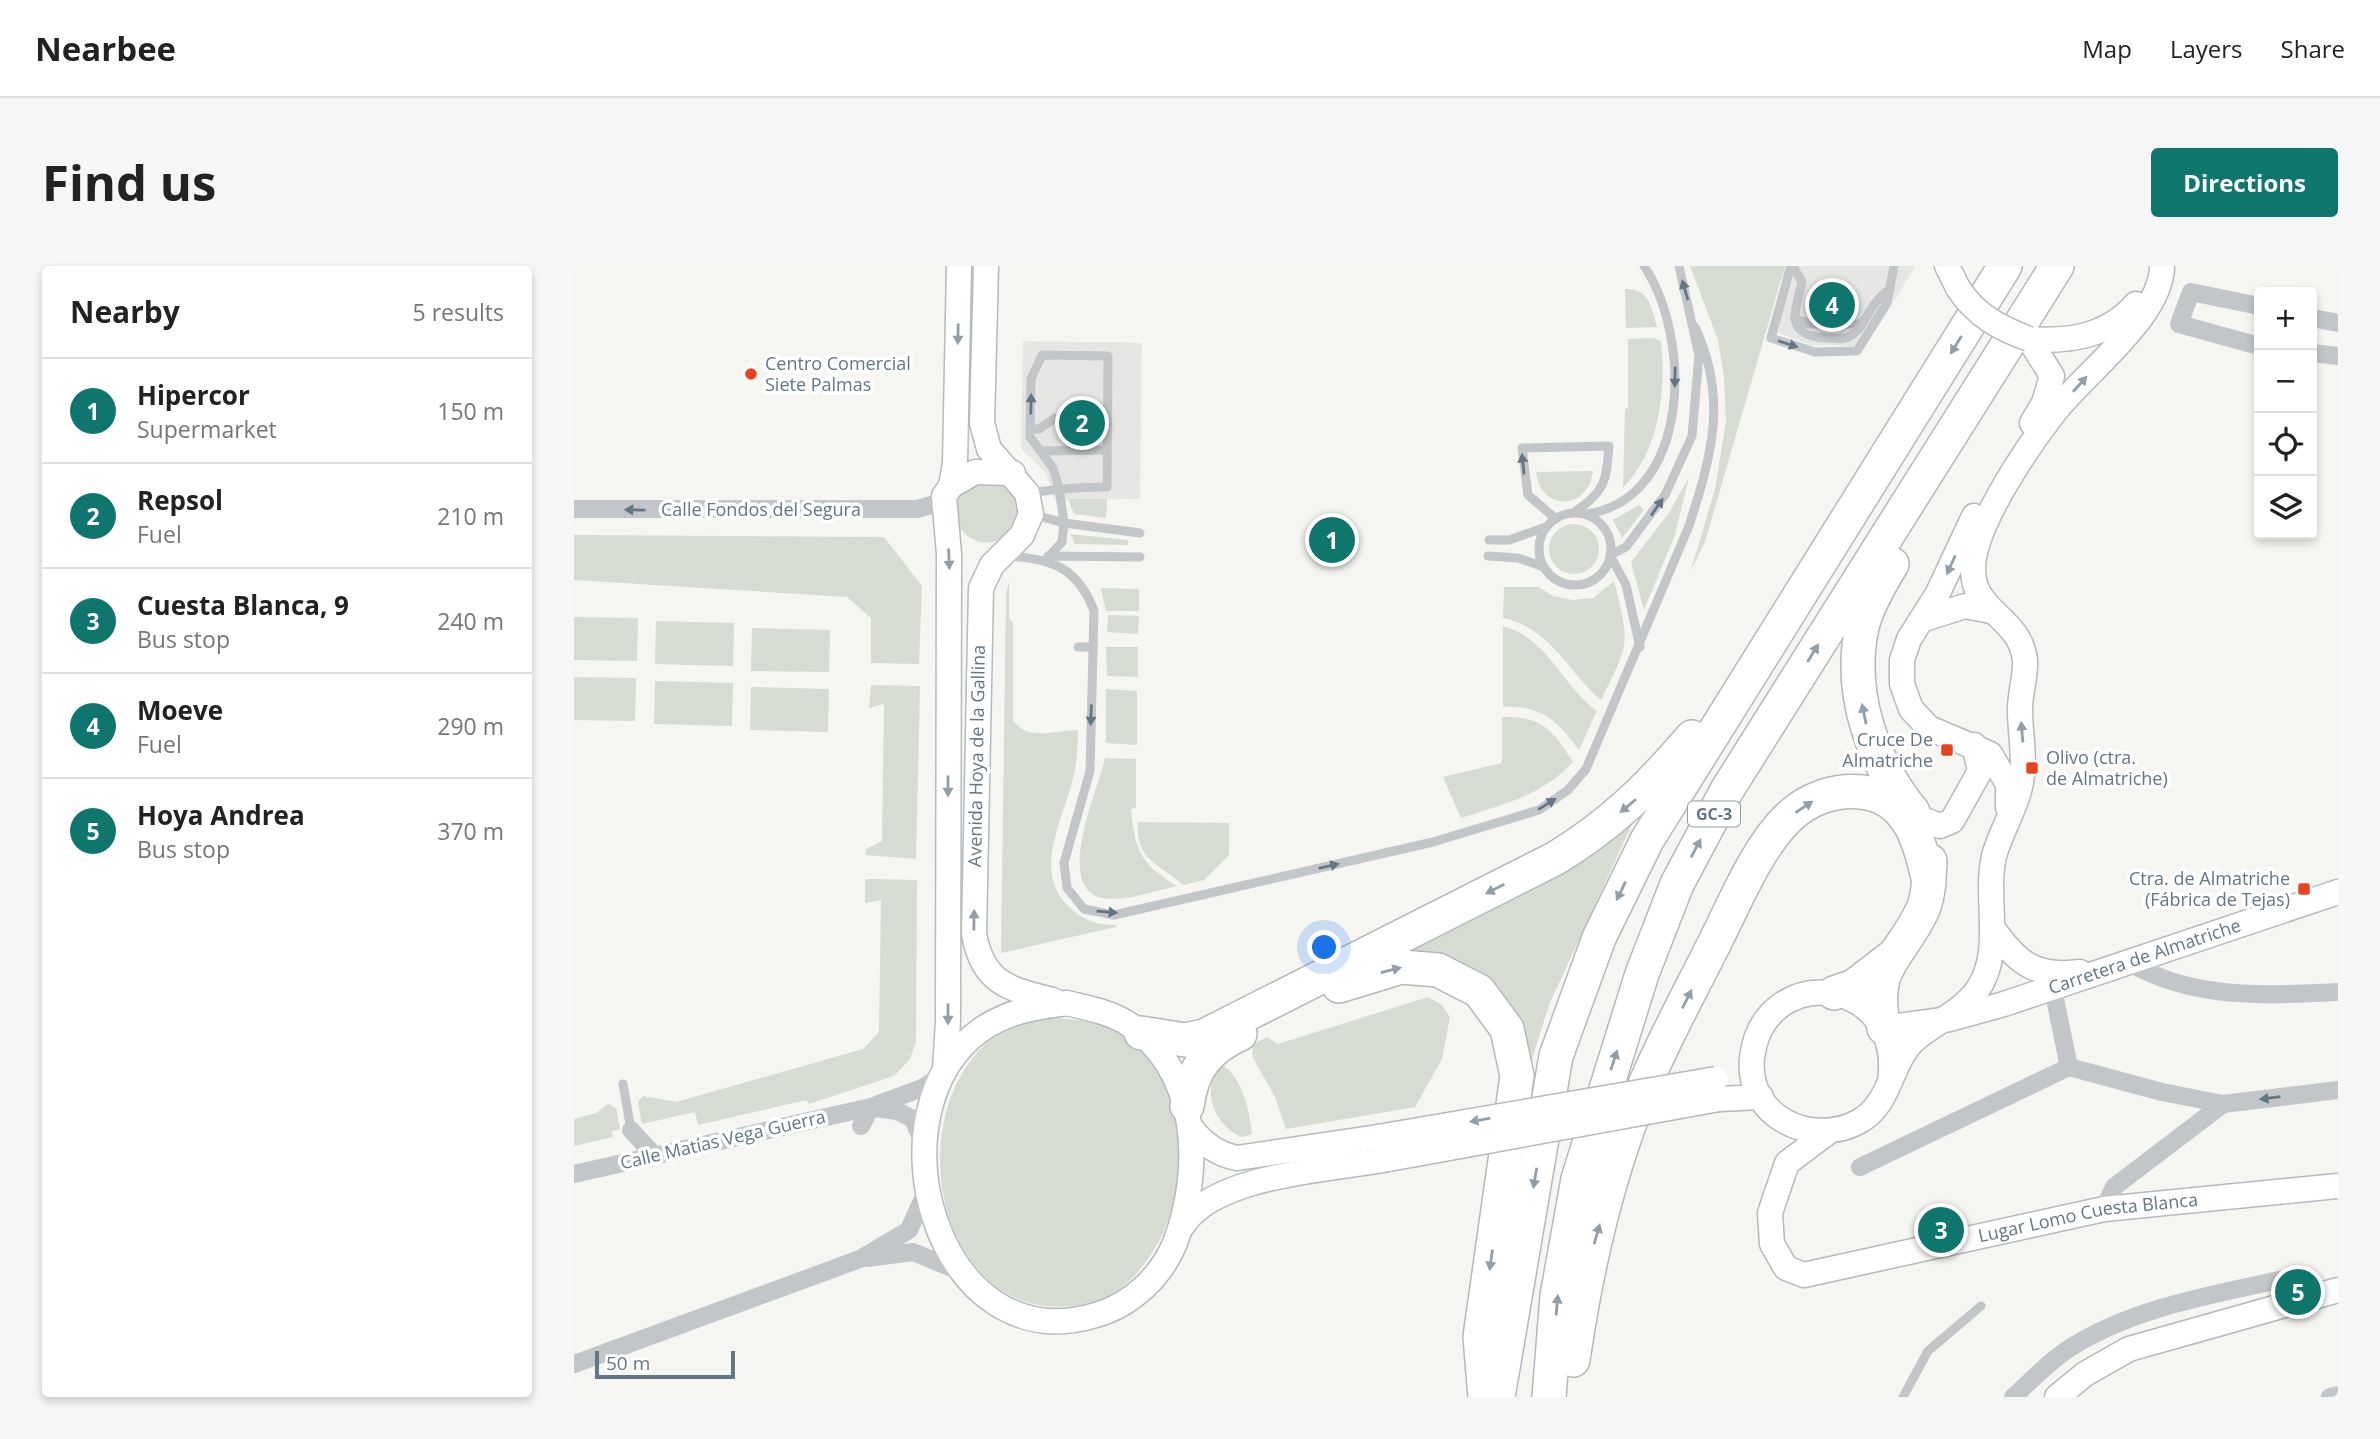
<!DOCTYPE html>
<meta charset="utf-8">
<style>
:root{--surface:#fff;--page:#f6f6f6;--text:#222;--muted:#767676;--line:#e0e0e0;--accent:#0f766e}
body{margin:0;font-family:"Open Sans",sans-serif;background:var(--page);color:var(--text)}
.controls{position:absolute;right:21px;top:21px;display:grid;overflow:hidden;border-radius:7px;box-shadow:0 4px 10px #0003}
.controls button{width:63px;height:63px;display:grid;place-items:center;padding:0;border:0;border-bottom:2px solid var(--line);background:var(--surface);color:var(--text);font:35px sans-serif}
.scale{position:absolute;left:21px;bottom:18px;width:140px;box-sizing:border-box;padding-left:7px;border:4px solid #637683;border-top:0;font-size:19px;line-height:24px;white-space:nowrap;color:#637683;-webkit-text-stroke:5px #fff;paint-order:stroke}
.you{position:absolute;left:751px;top:682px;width:24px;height:24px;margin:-18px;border:5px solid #fff;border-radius:50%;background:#1a73e8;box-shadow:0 0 0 10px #1a73e833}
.badge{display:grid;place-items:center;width:46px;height:46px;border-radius:50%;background:var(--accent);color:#fff;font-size:23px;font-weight:700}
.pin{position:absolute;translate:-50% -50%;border:4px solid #fff;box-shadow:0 2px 7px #0006}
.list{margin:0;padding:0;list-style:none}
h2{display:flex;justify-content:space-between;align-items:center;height:91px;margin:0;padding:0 28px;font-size:30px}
h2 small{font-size:23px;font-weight:400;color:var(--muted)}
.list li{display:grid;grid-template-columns:46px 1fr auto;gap:21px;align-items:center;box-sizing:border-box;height:105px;padding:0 28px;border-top:2px solid var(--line)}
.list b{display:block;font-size:26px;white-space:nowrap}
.list p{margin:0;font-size:23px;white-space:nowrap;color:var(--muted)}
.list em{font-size:23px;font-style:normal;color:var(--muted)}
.icon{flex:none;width:38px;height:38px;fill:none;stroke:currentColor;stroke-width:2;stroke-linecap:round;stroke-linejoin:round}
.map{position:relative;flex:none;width:1764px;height:1131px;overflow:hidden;border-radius:7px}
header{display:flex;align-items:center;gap:42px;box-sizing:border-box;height:98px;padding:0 35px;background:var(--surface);border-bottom:2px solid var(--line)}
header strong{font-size:33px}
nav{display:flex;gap:38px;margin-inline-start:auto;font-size:24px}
.intro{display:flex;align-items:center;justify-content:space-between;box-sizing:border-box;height:168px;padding:0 42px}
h1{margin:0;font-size:49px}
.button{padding:18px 32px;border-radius:7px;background:var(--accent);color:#fff;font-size:24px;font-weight:700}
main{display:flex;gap:42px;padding:0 42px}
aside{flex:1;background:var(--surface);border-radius:7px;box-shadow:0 4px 10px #0003}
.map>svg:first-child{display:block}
.built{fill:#e6e6e4}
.green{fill:#d6dcd2}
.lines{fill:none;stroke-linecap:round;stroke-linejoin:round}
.secondary-casing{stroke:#b4babe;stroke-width:27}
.highway-casing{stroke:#b5b8bb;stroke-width:36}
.lane{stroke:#c2c6c9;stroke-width:9}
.street{stroke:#c2c6c9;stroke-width:18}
.secondary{stroke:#fff;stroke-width:24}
.highway{stroke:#fff;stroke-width:33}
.secondary-bridge-casing{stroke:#b4babe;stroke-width:27;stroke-linecap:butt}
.secondary-bridge{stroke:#fff;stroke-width:24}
.oneway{fill:#637683}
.oneway2{fill:#929fa8}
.poi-dot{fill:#e8421e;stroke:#fff;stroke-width:2.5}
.labels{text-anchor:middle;stroke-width:7;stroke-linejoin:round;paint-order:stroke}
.shield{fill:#fff;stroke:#929fa8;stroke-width:2}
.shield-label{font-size:16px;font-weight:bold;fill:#637683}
.poi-label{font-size:18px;fill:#637683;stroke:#fff;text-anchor:start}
.street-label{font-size:18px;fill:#637683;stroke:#fff}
</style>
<header>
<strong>Nearbee</strong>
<nav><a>Map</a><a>Layers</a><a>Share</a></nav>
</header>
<div class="intro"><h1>Find us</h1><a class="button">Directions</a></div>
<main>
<aside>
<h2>Nearby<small>5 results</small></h2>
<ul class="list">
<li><span class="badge">1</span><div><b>Hipercor</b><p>Supermarket</p></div><em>150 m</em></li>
<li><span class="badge">2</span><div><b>Repsol</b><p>Fuel</p></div><em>210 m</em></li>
<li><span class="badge">3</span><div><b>Cuesta Blanca, 9</b><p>Bus stop</p></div><em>240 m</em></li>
<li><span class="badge">4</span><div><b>Moeve</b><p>Fuel</p></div><em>290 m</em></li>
<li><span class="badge">5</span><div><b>Hoya Andrea</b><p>Bus stop</p></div><em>370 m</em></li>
</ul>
</aside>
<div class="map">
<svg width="1764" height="1131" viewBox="0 0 1764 1131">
<rect width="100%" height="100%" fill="#f5f5f1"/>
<g class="built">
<polygon points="1211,0 1340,0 1341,1 1317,40 1309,35 1282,80 1236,79 1202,66 1218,14 1207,12"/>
<polygon points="449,75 568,77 566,233 481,234 472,207 447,183"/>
</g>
<g class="green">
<polygon points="1116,0 1211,0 1131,276 1117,304 1141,223 1152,155 1150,111 1144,74"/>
<path d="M 1051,23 C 1075,22 1077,40 1083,61 L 1052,62 Z"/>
<path d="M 1079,72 L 1087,75 C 1092,126 1086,183 1049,222 L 1051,143 L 1054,142 L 1054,73 Z"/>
<path d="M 1019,205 C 1014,245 967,246 962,206 Z"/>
<polygon points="1115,211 1101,269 1070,344 1057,296 1095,247"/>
<path d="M 432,217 C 436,223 442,230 444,236 C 447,245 443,255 438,262 C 412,299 359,258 390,219 Z"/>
<polygon points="494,233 533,233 532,252 500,248"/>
<polygon points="1065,239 1070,244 1048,272 1039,254"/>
<circle cx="1000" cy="283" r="25"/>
<polygon points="496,268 554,274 554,279 501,278"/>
<polygon points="0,269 310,271 348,320 345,398 297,397 297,352 273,331 0,314"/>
<path d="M 1040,315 C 1056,378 1056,376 1027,434 C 993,405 977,362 929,352 L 930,321 L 965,321 L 979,330 L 999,334 L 1019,332 Z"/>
<path d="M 435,316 L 435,352 L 439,357 L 439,454 C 453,476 482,464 504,464 C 504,481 503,496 499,512 C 490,552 458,605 494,640 C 508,654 523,659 542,659 L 542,661 L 427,687 L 432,327 Z"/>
<polygon points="527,322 565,323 565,345 532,345"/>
<polygon points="534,349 565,350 564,368 533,366"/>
<polygon points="0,351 64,352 63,395 0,394"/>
<polygon points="82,355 160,357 159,400 81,398"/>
<path d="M 929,360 C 974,372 988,420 1023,445 L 1005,484 C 983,454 967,439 929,441 Z"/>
<polygon points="178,362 256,364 255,406 177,405"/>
<polygon points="532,381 564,381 564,411 533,410"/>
<polygon points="0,411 62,412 61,455 0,454"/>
<polygon points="81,415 159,417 158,460 80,458"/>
<polygon points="297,419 346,420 342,593 292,589 292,583 308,575 310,438 295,442"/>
<polygon points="177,421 255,423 254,466 176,464"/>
<polygon points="532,423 563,425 563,479 532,477"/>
<path d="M 928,451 C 968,450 979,464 999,496 C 968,530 930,538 887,552 L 869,511 L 928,497 Z"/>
<path d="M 531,492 L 562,493 L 562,542 L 557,543 C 562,587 565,596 603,620 C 583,624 559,633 538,633 C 473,633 525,523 531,492 Z"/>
<polygon points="1065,543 975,739 953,809 928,731 813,694"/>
<path d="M 564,556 L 655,557 L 655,589 L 630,614 L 609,619 C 585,598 561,593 564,556 Z"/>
<polygon points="294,613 343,614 342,776 336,793 320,810 235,838 232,834 124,859 121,846 68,858 64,836 69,830 102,836 289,783 305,766 307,634 291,637 291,614"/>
<polygon points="854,731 868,739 876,751 868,793 841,841 712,863 701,831 679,792 678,779 693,771 704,778"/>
<path d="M 484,752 C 497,754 514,754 526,758 C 611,789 622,906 584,977 C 564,1011 541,1036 499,1040 C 358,1055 323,838 424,768 C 442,756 463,754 484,752 Z"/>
<path d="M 650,800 C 669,814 675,845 678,868 L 669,871 C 642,864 622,817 650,800 Z"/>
<polygon points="34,838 42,842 46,863 38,865 39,871 0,880 0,853 22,847"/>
</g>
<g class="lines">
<defs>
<g id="secondary">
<path d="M 412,0 L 408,157 L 415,183 L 453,227 L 457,248 L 448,269 L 418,299 L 407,322 L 400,668 C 409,718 435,723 479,734"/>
<polyline points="1373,0 1384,22"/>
<polyline points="1455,73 1478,110 1470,137 1458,157"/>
<path d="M 1455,73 C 1497,76 1534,70 1562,38"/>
<polyline points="377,220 401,206 439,207"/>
<polyline points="1400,250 1363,329 1335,373 1328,394 1328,418 1337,443 1355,462 1416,488 1434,518 1434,541"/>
<polyline points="1347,354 1391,340 1417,345"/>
<polyline points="1343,551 1366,560 1378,555 1406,505 1400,479"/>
<path d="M 1418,661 C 1443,697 1461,712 1506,706"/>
<path d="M 493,737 C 513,742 536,746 553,757 C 626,804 629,903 601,977 C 587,1011 557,1039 522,1049 C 362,1098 292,844 408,763 C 435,745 462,741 493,737 Z"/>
<path id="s1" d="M 1310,762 L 1376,753 L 1430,738 L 1764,626"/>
<polyline points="371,804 374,755 375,288 370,230 377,220 381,197 385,0"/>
<path d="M 1316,816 C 1331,708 1189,695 1178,792 C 1172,851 1237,881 1284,856 C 1314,840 1315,807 1333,782 C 1347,762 1383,751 1402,726 C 1431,687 1410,634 1420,590 C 1426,568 1439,547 1445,525 C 1453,497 1446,471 1446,443 C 1446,427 1452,410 1451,394 C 1445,342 1379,347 1405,273 C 1418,235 1454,180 1479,148 C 1509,108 1588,51 1588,0"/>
<polyline points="1145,833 1187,831"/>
<path d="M 617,862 C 630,878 643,888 663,892 L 804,871"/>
<path id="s2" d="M 1253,867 L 1213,897 L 1196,947 L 1198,978 L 1212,1002 L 1230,1009 L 1530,943 L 1764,920"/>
<path d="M 609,959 C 641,909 753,904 809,894"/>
<polyline points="1483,1131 1511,1108 1555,1083 1764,1024"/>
</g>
<g id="highway">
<path d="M 1318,298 C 1307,316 1293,340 1288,361 C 1274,426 1298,496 1339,546"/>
<polyline points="765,720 827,701 864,704 905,725 933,763 943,810 906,1071 911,1131"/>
<polyline points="1260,727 1280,720 1319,690"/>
<path d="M 1310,762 C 1296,699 1326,693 1349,643 C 1355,629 1355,611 1356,595"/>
<path d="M 567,767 L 611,774 L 630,770 L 982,592 C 1039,557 1074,522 1118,471"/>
<path d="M 613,840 C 618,803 633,783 666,768"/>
<path d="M 999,1094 C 1013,997 1036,897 1076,807 C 1096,762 1120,718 1142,674 C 1161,636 1184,580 1215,551 C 1235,532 1262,523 1288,526 C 1335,531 1347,578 1355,617"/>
<polyline points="924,1131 982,790 1025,672 1073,574 1431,0"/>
<polyline points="975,1131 983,1030 1004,913 1068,708 1103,618 1153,524 1483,0"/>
</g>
</defs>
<use href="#secondary" class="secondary-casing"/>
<use href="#highway" class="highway-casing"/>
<g class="lane">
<polyline points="1217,0 1197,72 1241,86 1283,85 1313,37 1320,0"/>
<path d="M 1219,0 L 1228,16 C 1221,46 1210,69 1251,72 C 1259,72 1270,75 1278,69 C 1292,60 1295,37 1316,23"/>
<polyline points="1220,52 1235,58 1286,58"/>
<polyline points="456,163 465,163 481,152 533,153"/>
<polyline points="468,185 533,184"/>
<path d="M 456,227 C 482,223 506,221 533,221 L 534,90 L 468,89 L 457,113 L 456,171 L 479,202 L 485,222 L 490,257 L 488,276 L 475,290"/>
<circle cx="1001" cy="283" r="36"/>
<polyline points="458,248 490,257 566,267"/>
<path d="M 1012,248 C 1118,233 1118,71 1070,0"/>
<path d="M 982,253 L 954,229 L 948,182 L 1035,180 C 1032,214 1032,225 1002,245"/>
<polyline points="915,274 935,274 972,261"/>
<path d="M 435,290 C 479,293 504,302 520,345 L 516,505 L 490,597 L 493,622 L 510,643 L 540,649 L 859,576 L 965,544 L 994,524 L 1012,503 L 1115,260 C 1138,188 1154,132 1121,61"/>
<polyline points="474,290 566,291"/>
<polyline points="914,290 944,292 970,301"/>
<polyline points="504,381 519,381"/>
<polyline points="1066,381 1052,319 1036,289 1052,281 1091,229 1118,170 1125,89 1105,0"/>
<polyline points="49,818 57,864"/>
<polyline points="1329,1131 1354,1085 1407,1040"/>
</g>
<g class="street">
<polyline points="1685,40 1617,26 1605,58 1685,80"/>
<polyline points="1738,52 1764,57"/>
<polyline points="1738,87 1764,90"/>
<polyline points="0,243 343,243 361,238 370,230"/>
<path d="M 1551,696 C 1566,702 1581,710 1597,715 C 1648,732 1710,729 1764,726"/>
<polyline points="1479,723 1495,801"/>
<polyline points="1495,801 1588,826 1649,838"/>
<polyline points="301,842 323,845 339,853 349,877"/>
<polyline points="287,860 297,841"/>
<polyline points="57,864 81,890"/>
<polyline points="1286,901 1495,801"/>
<polyline points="0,908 297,841 348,822 370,808"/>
<polyline points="1530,943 1540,921 1649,838 1764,824"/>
<polyline points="293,992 339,986 385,1005"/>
<polyline points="0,1098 286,993 335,964 354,921"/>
<path d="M 1439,1131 C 1457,1115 1475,1095 1496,1082 C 1562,1040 1644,1028 1719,1011 L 1749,1028"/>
<polyline points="1756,1131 1764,1129"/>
</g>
<use href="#secondary" class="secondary"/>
<use href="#highway" class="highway"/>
<defs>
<g id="secondary-bridge">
<path d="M 1384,22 C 1402,50 1426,62 1455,73"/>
<polyline points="804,871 1142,813"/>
<polyline points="809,894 1145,833"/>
</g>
</defs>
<use href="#secondary-bridge" class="secondary-bridge-casing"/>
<use href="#secondary-bridge" class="secondary-bridge"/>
</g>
<defs><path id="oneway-solid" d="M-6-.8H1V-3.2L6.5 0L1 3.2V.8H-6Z" transform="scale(1.75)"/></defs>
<g class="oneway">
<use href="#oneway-solid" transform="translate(1111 24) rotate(-106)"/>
<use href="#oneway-solid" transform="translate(1214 78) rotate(18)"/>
<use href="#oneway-solid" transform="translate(1101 111) rotate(91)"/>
<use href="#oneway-solid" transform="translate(457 138) rotate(-89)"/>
<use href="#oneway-solid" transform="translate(949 198) rotate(-96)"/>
<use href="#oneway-solid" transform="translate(1083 241) rotate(-55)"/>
<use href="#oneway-solid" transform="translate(61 244) rotate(-179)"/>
<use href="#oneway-solid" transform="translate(517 449) rotate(92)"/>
<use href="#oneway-solid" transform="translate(973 538) rotate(-32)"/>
<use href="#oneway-solid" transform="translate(755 600) rotate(-13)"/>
<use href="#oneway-solid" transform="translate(533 646) rotate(5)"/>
<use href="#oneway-solid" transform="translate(1696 832) rotate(173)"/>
</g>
<g class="oneway2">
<use href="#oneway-solid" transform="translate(384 68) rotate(91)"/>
<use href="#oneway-solid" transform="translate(1382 79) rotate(122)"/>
<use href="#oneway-solid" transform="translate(1506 118) rotate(-48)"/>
<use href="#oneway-solid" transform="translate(375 293) rotate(88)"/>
<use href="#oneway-solid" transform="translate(1377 299) rotate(114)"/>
<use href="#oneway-solid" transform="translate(1239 387) rotate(-58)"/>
<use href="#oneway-solid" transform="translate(1290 448) rotate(-102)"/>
<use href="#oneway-solid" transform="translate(1448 466) rotate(-95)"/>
<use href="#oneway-solid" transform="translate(374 520) rotate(90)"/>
<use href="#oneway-solid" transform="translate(1054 540) rotate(140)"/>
<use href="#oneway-solid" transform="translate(1230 541) rotate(-34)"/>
<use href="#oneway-solid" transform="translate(1122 582) rotate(-62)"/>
<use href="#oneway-solid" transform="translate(921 623) rotate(153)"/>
<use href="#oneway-solid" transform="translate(1047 625) rotate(116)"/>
<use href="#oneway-solid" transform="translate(400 654) rotate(-89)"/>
<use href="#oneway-solid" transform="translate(817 704) rotate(-14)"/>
<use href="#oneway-solid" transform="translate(1113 733) rotate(-63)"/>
<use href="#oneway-solid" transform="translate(374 748) rotate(90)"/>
<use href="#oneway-solid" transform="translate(1040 794) rotate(-72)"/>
<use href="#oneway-solid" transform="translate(906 854) rotate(170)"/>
<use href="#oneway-solid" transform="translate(961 912) rotate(100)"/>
<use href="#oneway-solid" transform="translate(1023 968) rotate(-74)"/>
<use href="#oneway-solid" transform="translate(917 994) rotate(98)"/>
<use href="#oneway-solid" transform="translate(983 1039) rotate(-85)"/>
</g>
<g class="poi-dot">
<circle cx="177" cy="108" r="7"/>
<rect x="1366" y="477" width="14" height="14" rx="3.5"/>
<rect x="1451" y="495" width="14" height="14" rx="3.5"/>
<rect x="1723" y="616" width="14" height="14" rx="3.5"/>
</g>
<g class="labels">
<rect class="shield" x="1114" y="535.5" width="52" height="25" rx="5"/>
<g class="shield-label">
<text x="1140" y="554">GC-3</text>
</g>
<g class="poi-label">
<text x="191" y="104">Centro Comercial<tspan x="191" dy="21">Siete Palmas</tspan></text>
<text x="1359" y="480" text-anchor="end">Cruce De<tspan x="1359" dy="21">Almatriche</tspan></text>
<text x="1472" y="498">Olivo (ctra.<tspan x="1472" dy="21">de Almatriche)</tspan></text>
<text x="1716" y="619" text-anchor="end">Ctra. de Almatriche<tspan x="1716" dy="21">(Fábrica de Tejas)</tspan></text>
</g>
<g class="street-label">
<text x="187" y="250">Calle Fondos del Segura</text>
<text transform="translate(403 490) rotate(-89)" y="6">Avenida Hoya de la Gallina</text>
<text dy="6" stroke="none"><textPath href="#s1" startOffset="271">Carretera de Almatriche</textPath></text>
<text transform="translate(149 874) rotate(-13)" y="6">Calle Matías Vega Guerra</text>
<text dy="6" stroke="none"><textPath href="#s2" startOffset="471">Lugar Lomo Cuesta Blanca</textPath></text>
</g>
</g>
</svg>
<div class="controls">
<button>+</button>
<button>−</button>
<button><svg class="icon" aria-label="locate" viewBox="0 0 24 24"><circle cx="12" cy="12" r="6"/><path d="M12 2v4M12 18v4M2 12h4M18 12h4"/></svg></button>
<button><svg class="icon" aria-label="layers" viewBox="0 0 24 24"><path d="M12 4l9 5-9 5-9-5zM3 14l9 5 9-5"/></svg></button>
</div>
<div class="scale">50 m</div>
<div class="you"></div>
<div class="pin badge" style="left:758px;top:274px">1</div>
<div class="pin badge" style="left:508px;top:157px">2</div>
<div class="pin badge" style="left:1367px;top:964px">3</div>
<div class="pin badge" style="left:1258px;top:39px">4</div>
<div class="pin badge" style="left:1724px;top:1026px">5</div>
</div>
</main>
